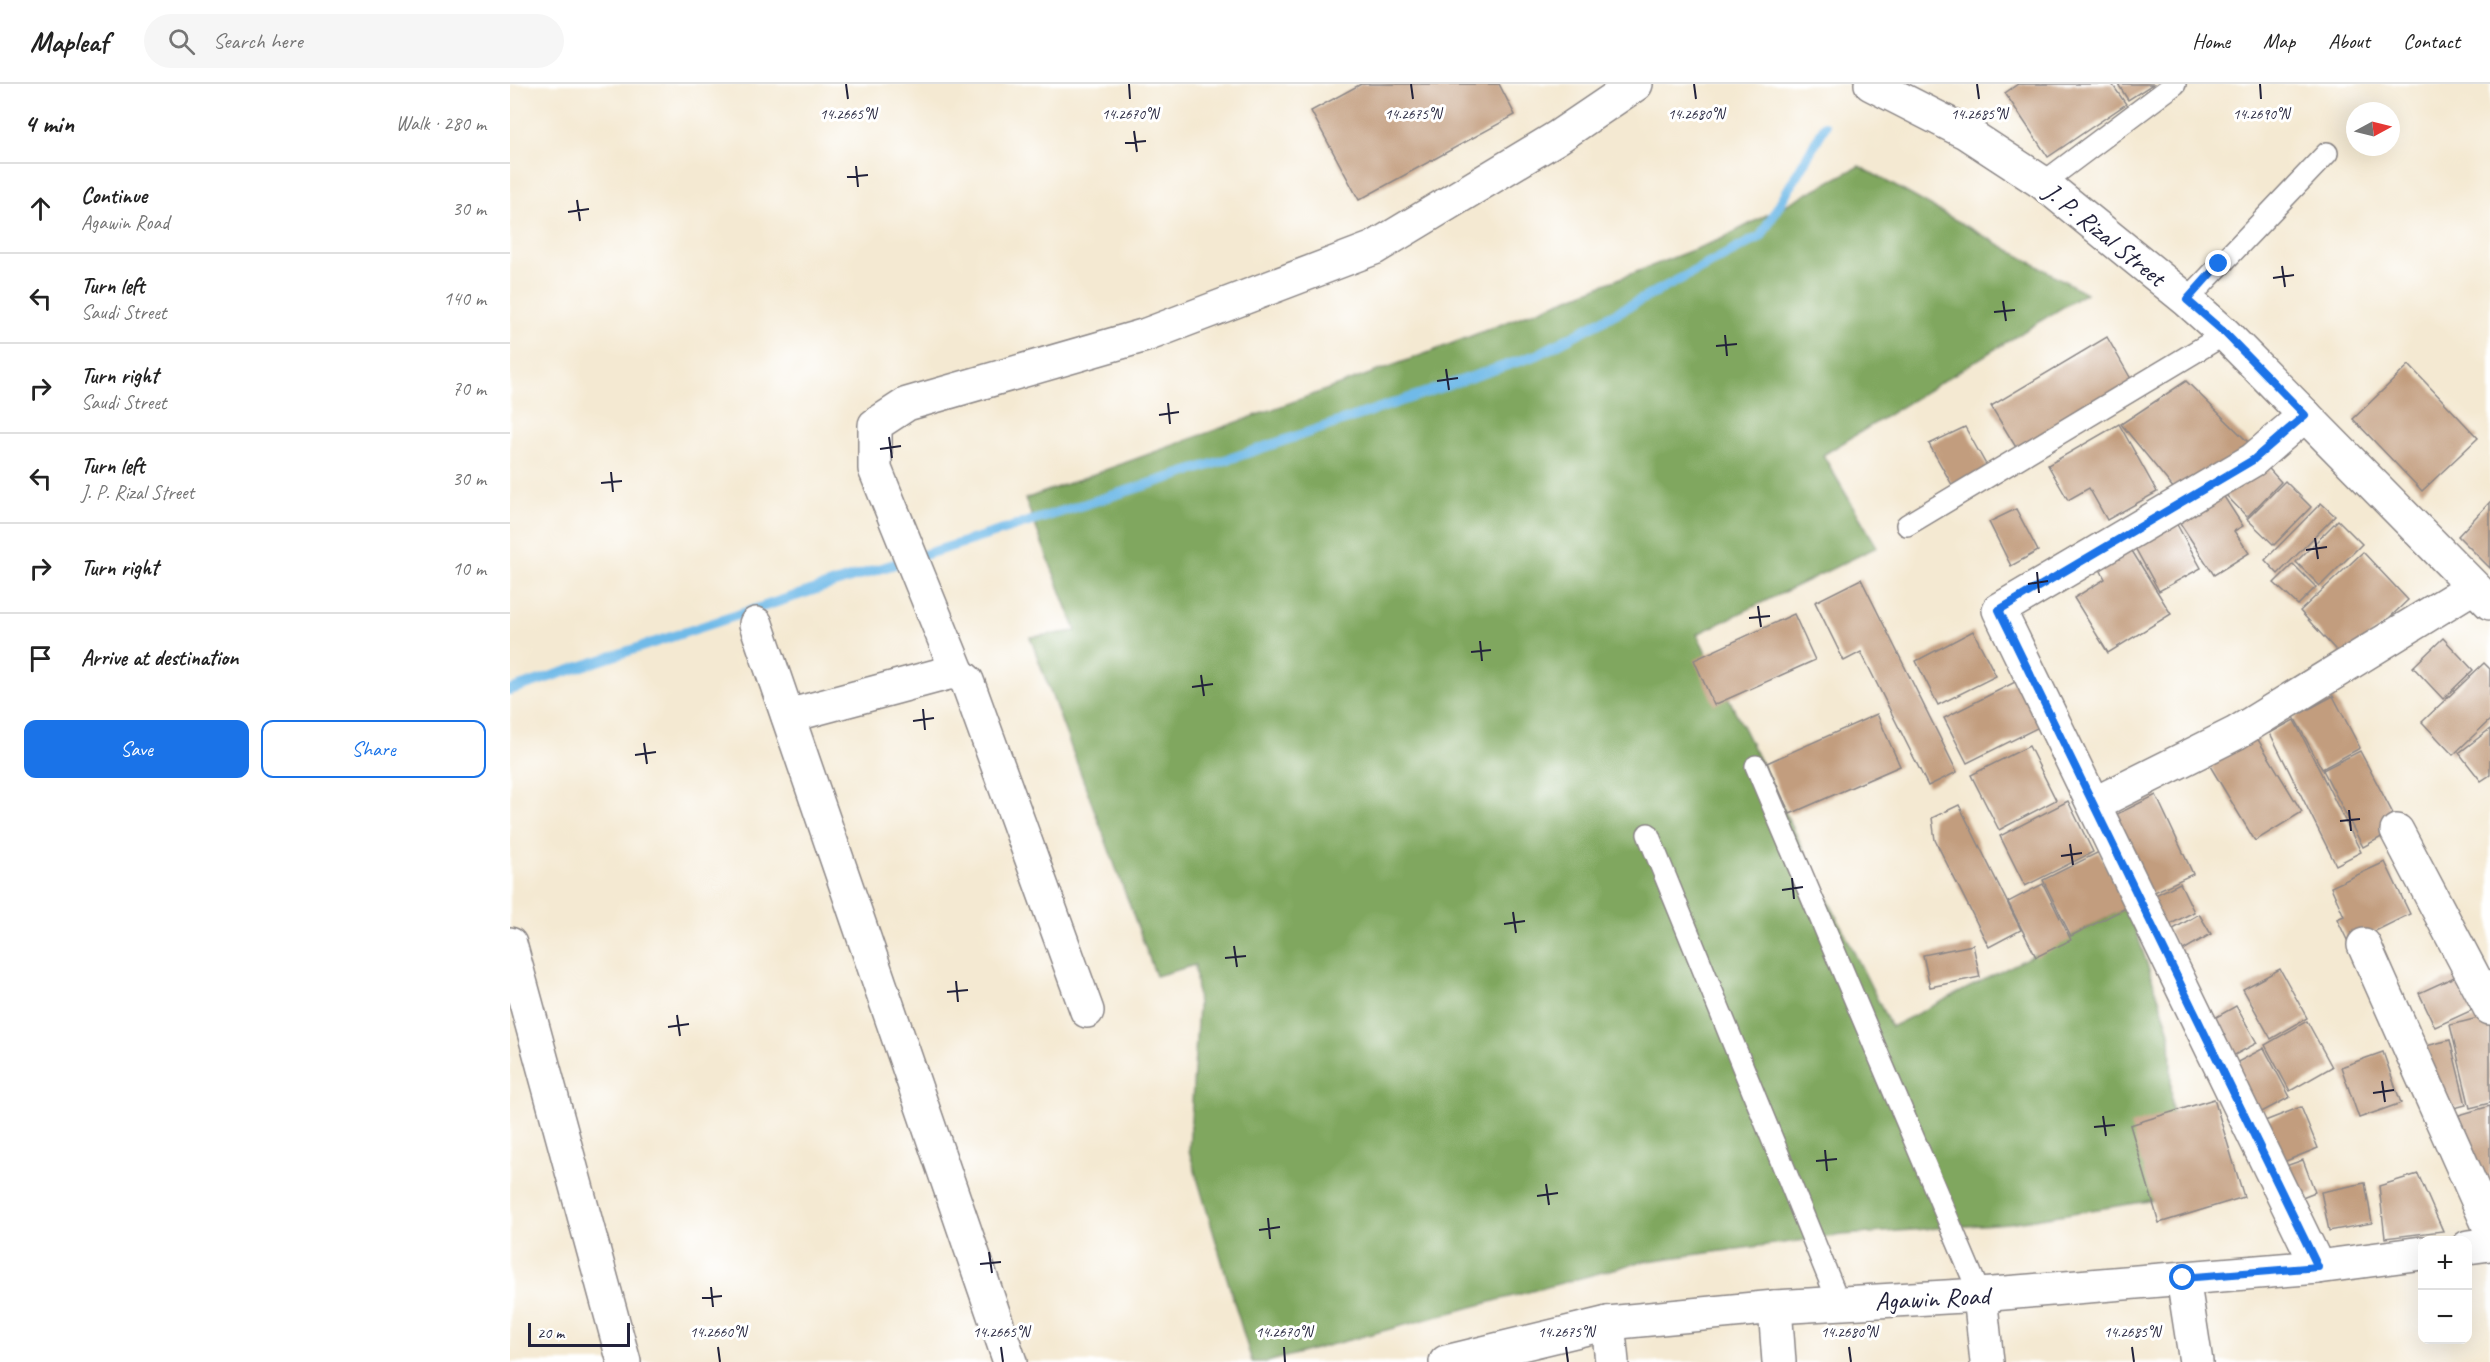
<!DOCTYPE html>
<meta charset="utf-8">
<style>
:root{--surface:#fff;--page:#f6f6f6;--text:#222;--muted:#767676;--line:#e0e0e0;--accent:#1a73e8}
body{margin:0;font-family:Caveat,sans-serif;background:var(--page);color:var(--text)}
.controls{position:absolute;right:18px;bottom:18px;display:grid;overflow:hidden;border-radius:12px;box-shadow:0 6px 24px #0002}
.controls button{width:54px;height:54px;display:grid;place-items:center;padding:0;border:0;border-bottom:2px solid var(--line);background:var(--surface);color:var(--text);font:30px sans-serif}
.compass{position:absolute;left:1836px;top:18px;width:54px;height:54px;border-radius:50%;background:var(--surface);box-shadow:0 6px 24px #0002;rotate:83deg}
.scale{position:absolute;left:18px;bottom:15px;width:102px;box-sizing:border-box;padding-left:6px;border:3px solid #22223b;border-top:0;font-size:16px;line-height:21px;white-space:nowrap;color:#22223b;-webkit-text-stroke:4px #fff;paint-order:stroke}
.stop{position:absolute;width:18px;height:18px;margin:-14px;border:4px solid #1a73e8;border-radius:50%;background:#fff}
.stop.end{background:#1a73e8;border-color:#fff;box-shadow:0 2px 6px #0008}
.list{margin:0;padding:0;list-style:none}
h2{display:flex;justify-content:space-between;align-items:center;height:78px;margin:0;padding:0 24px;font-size:26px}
h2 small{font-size:20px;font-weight:400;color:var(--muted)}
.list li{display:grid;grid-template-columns:39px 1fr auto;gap:18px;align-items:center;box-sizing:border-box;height:90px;padding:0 24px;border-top:2px solid var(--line)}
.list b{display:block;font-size:22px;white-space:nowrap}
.list p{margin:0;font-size:20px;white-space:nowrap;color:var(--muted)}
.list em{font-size:20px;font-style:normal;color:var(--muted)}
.actions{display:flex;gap:12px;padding:18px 24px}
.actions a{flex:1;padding:14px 0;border:2px solid var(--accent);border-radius:12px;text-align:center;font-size:21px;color:var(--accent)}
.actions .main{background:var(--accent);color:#fff}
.icon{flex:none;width:33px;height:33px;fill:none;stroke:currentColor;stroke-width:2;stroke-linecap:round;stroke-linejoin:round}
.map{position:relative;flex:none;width:1980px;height:1278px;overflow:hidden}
header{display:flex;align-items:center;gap:36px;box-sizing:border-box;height:84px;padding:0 30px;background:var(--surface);border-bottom:2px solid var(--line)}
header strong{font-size:28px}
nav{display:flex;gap:33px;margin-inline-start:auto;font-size:21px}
.search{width:420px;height:54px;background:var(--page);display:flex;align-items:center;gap:15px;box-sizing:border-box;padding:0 21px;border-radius:33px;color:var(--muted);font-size:22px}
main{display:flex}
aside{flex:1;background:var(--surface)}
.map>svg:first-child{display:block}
.forest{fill:#80a75e;stroke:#51644c;stroke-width:1.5}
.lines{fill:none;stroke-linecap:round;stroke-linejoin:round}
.stream{stroke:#6fbae8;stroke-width:10}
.building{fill:#c29d7e}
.service-casing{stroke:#8b8686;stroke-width:24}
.minor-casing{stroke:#8b8686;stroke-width:36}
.tertiary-casing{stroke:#8b8686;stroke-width:36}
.primary-casing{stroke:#8b8686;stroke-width:36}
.service{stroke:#fff;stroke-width:21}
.minor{stroke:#fff;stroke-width:33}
.tertiary{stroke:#fff;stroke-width:33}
.primary{stroke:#fff;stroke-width:33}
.route{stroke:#1a73e8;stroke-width:8}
.ticks{fill:none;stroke:#22223b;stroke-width:2}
.labels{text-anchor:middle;stroke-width:6;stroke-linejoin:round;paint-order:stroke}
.street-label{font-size:26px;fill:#22223b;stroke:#fff}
.ticks-label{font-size:15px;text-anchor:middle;fill:#22223b;stroke:#fff;stroke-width:6;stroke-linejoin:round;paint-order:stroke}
</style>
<header>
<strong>Mapleaf</strong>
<div class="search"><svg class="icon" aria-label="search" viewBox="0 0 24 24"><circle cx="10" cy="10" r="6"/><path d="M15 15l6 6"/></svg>Search here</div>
<nav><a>Home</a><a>Map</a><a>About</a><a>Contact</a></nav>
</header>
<main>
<aside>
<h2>4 min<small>Walk · 280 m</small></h2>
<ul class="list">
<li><svg class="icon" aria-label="ahead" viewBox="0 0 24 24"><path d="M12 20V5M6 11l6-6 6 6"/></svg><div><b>Continue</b><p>Agawin Road</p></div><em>30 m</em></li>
<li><svg class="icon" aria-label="left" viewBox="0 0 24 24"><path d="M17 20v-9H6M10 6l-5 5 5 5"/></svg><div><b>Turn left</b><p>Saudi Street</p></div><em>140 m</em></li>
<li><svg class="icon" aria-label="right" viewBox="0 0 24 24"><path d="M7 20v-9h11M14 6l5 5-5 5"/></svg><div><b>Turn right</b><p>Saudi Street</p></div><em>70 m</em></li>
<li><svg class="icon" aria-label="left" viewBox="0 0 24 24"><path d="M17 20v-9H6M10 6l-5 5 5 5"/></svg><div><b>Turn left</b><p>J. P. Rizal Street</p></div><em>30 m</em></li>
<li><svg class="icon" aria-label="right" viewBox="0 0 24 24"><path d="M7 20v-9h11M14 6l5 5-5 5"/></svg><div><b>Turn right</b></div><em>10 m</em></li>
<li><svg class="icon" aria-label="arrive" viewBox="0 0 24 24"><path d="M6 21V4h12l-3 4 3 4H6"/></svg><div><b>Arrive at destination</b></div></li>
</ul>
<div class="actions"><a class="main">Save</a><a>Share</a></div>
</aside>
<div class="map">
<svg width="1980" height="1278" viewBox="0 0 1980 1278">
<rect width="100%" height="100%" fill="#fff"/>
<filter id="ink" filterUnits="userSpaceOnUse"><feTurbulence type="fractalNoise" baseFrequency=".0167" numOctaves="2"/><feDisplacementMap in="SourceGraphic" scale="12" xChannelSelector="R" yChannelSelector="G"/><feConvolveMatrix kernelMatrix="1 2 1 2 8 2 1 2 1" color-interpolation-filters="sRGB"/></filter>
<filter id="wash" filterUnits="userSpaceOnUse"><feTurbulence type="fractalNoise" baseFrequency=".008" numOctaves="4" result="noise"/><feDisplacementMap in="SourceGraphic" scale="24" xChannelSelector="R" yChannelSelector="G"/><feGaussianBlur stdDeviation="1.35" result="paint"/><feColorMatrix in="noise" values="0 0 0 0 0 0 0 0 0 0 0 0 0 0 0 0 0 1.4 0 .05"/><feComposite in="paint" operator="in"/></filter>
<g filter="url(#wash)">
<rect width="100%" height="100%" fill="#f4e9d2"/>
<polygon class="forest" points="1349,82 1576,209 1313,371 1367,463 1187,550 1381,943 1618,823 1660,948 1664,1113 1499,1139 1333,1151 1130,1178 757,1278 742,1278 679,1067 688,922 685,881 646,892 520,553 566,547 515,415 920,268 1211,155"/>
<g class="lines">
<polyline class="stream" points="0,606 337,495 725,373 1027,271 1251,152 1315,42"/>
</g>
<g id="blocks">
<g class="building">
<polygon points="851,0 989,0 1005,31 849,116 801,27"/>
<polygon points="1508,0 1602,0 1616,20 1538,73 1495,9"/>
<polygon points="1608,0 1643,0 1618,16"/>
<polygon points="1597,253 1625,302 1510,370 1481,322"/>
<polygon points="1899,281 1968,354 1912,407 1843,335"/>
<polygon points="1676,297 1743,363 1669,411 1611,340"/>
<polygon points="1609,340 1647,408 1597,436 1579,404 1558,416 1538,381"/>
<polygon points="1455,343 1479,386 1445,406 1419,360"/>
<polygon points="1752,377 1771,398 1737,433 1715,410"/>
<polygon points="1775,397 1801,423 1764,461 1737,435"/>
<polygon points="1711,408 1733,442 1724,447 1739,469 1704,491 1668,436"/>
<polygon points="1980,418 1980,484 1948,452"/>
<polygon points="1811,419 1825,432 1768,490 1755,476"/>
<polygon points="1506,425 1528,467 1501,482 1479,438"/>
<polygon points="1828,436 1852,460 1810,502 1786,478"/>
<polygon points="1665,437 1691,484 1649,507 1623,460"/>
<polygon points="1619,462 1661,530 1598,569 1564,514 1595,495 1588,481"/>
<polygon points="1853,468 1898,516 1835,576 1790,527"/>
<polygon points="1783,480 1806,503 1788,521 1764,499"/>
<polygon points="1351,495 1447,688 1418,702 1351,568 1334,577 1305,518"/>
<polygon points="1284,530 1305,576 1204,621 1184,576"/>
<polygon points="1463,547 1486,592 1428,621 1406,577"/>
<polygon points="1933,554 1963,586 1933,615 1903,583"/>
<polygon points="1974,579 1980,585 1980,636 1943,671 1912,638"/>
<polygon points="1509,596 1531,642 1457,679 1434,634"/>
<polygon points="1823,612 1850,664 1812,685 1784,633"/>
<polygon points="1367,630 1390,682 1280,730 1257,679"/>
<polygon points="1784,636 1851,768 1826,781 1760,649"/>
<polygon points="1980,645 1980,691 1971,697 1949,669"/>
<polygon points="1744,649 1792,728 1745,757 1697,677"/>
<polygon points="1519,662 1546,716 1489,746 1461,691"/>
<polygon points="1850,667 1890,743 1853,763 1813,686"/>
<polygon points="1646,711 1683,790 1636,812 1599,734"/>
<polygon points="1558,717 1583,768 1515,802 1490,752"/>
<polygon points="1449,721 1511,846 1479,863 1425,756 1422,734"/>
<polygon points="1589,768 1618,823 1561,852 1533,796"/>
<polygon points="1875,778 1900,830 1839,860 1827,835 1834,832 1821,803"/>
<polygon points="1670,799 1684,828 1649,846 1635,816"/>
<polygon points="1533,800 1561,856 1526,873 1498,818"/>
<polygon points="1689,830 1701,850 1670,868 1658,848"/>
<polygon points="1463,861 1470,893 1420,903 1413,871"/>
<polygon points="1770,885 1797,934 1761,955 1733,905"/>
<polygon points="1953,889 1969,923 1925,943 1909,909"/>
<polygon points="1726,922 1747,959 1721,973 1701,936"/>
<polygon points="1980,931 1980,1019 1960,1024 1940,941"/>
<polygon points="1797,937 1822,983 1780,1007 1755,961"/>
<polygon points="1940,956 1956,1021 1932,1027 1916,962"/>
<polygon points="1754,964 1780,1013 1748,1030 1722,981"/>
<polygon points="1873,968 1891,1019 1849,1034 1831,983"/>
<polygon points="1704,1015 1734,1113 1649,1139 1620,1041"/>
<polygon points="1980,1022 1980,1099 1969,1102 1949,1031"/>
<polygon points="1791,1023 1808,1064 1771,1079 1755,1037"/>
<polygon points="1793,1076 1805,1108 1782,1117 1770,1084"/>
<polygon points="1908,1090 1933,1147 1875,1154 1869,1102"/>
<polygon points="1855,1099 1862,1139 1819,1147 1811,1108"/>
</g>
</g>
</g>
<g filter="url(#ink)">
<use href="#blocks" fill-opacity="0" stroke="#8b8686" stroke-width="1.5"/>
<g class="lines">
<defs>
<g id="service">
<polyline points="1533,99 1665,0"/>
<polyline points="1677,216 1817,69"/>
<polyline points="1397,441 1715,250"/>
<polyline points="1246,682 1470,1211"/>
<polyline points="1138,750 1329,1219"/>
</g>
<g id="minor">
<polyline points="1795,331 1743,376 1489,526 1808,1183"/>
<polyline points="246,540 500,1278"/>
<polyline points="448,589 365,385 365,341 397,320 636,251 864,164 1048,53 1126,0"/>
<polyline points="278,632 438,589 448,589 457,597 577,927"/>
<polyline points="1584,720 1726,649 1963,503"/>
<polyline points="1887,747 1980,924"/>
<polyline points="0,860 114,1278"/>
<polyline points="1854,861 1980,1144"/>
<polyline points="1673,1194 1686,1278"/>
<polyline points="1470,1211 1477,1278"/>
<polyline points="1265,1223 1269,1278"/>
<polyline points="1098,1239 1102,1278"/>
</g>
<g id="tertiary">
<polyline points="1958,1163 1980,1160"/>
<polyline points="936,1278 1098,1239 1265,1223 1470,1211 1808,1183 1912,1169"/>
</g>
<polyline id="primary" points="1361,0 1455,48 1533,99 1677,216 1715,250 1980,519"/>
</defs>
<use href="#service" class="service-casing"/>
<use href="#minor" class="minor-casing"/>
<use href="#tertiary" class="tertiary-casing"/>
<use href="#primary" class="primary-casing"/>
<use href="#service" class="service"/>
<use href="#minor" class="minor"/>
<use href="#tertiary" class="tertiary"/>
<use href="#primary" class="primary"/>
</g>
</g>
<g class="lines" filter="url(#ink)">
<polyline class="route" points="1673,1194 1808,1183 1489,526 1743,376 1795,331 1715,249 1677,216 1709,180"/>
</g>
<path class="ticks" d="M 336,0 L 338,15M 619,0 L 620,15M 901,0 L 903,15M 1184,0 L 1186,15M 1467,0 L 1469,15M 1750,0 L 1751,15M 624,47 L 627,68M 615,59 L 636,57M 346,82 L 348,103M 337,93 L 358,91M 67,116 L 70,137M 58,128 L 79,125M 1772,182 L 1775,203M 1763,194 L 1784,191M 1493,217 L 1496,237M 1484,228 L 1505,226M 1215,251 L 1217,272M 1206,262 L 1227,260M 936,285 L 939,306M 927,297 L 948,294M 658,319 L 660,340M 649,331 L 669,328M 379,353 L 382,374M 370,365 L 391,362M 101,388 L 103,408M 91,399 L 112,397M 1805,454 L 1808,475M 1796,466 L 1817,463M 1527,488 L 1529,509M 1518,500 L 1538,497M 1248,522 L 1251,543M 1239,534 L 1260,532M 970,557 L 972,577M 961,568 L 981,566M 691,591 L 694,612M 682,603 L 703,600M 413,625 L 415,646M 403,637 L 424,634M 134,659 L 137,680M 125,671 L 146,668M 1839,726 L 1841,747M 1830,737 L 1850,735M 1560,760 L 1563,781M 1551,772 L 1572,769M 1282,794 L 1284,815M 1272,806 L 1293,803M 1003,828 L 1006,849M 994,840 L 1015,837M 724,862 L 727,883M 715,874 L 736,872M 446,897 L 448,918M 437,908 L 458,906M 167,931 L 170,952M 158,943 L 179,940M 1872,997 L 1875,1018M 1863,1009 L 1884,1006M 1593,1032 L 1596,1052M 1584,1043 L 1605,1041M 1315,1066 L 1317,1087M 1306,1077 L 1327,1075M 1036,1100 L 1039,1121M 1027,1112 L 1048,1109M 758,1134 L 760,1155M 749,1146 L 770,1143M 479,1168 L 482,1189M 470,1180 L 491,1178M 201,1203 L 203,1223M 192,1214 L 212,1212M 208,1263 L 210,1278M 491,1263 L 493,1278M 774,1263 L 775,1278M 1056,1263 L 1058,1278M 1339,1263 L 1341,1278M 1622,1263 L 1624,1278"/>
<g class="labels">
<g class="street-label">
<text transform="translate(1595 150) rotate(39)" y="9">J. P. Rizal Street</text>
<text transform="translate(1422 1214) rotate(-3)" y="9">Agawin Road</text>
</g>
</g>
<g class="ticks-label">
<text x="338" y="35">14.2665°N</text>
<text x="620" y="35">14.2670°N</text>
<text x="903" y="35">14.2675°N</text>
<text x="1186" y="35">14.2680°N</text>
<text x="1469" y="35">14.2685°N</text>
<text x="1751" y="35">14.2690°N</text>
<text x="208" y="1253">14.2660°N</text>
<text x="491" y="1253">14.2665°N</text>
<text x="774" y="1253">14.2670°N</text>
<text x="1056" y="1253">14.2675°N</text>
<text x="1339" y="1253">14.2680°N</text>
<text x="1622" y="1253">14.2685°N</text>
</g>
</svg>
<div class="controls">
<button>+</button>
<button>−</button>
</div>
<svg class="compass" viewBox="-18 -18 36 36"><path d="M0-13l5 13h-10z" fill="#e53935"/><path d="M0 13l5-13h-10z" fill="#767676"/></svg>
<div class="scale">20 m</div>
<div class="stop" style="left:1673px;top:1194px"></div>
<div class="stop end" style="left:1709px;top:180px"></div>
</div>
</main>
